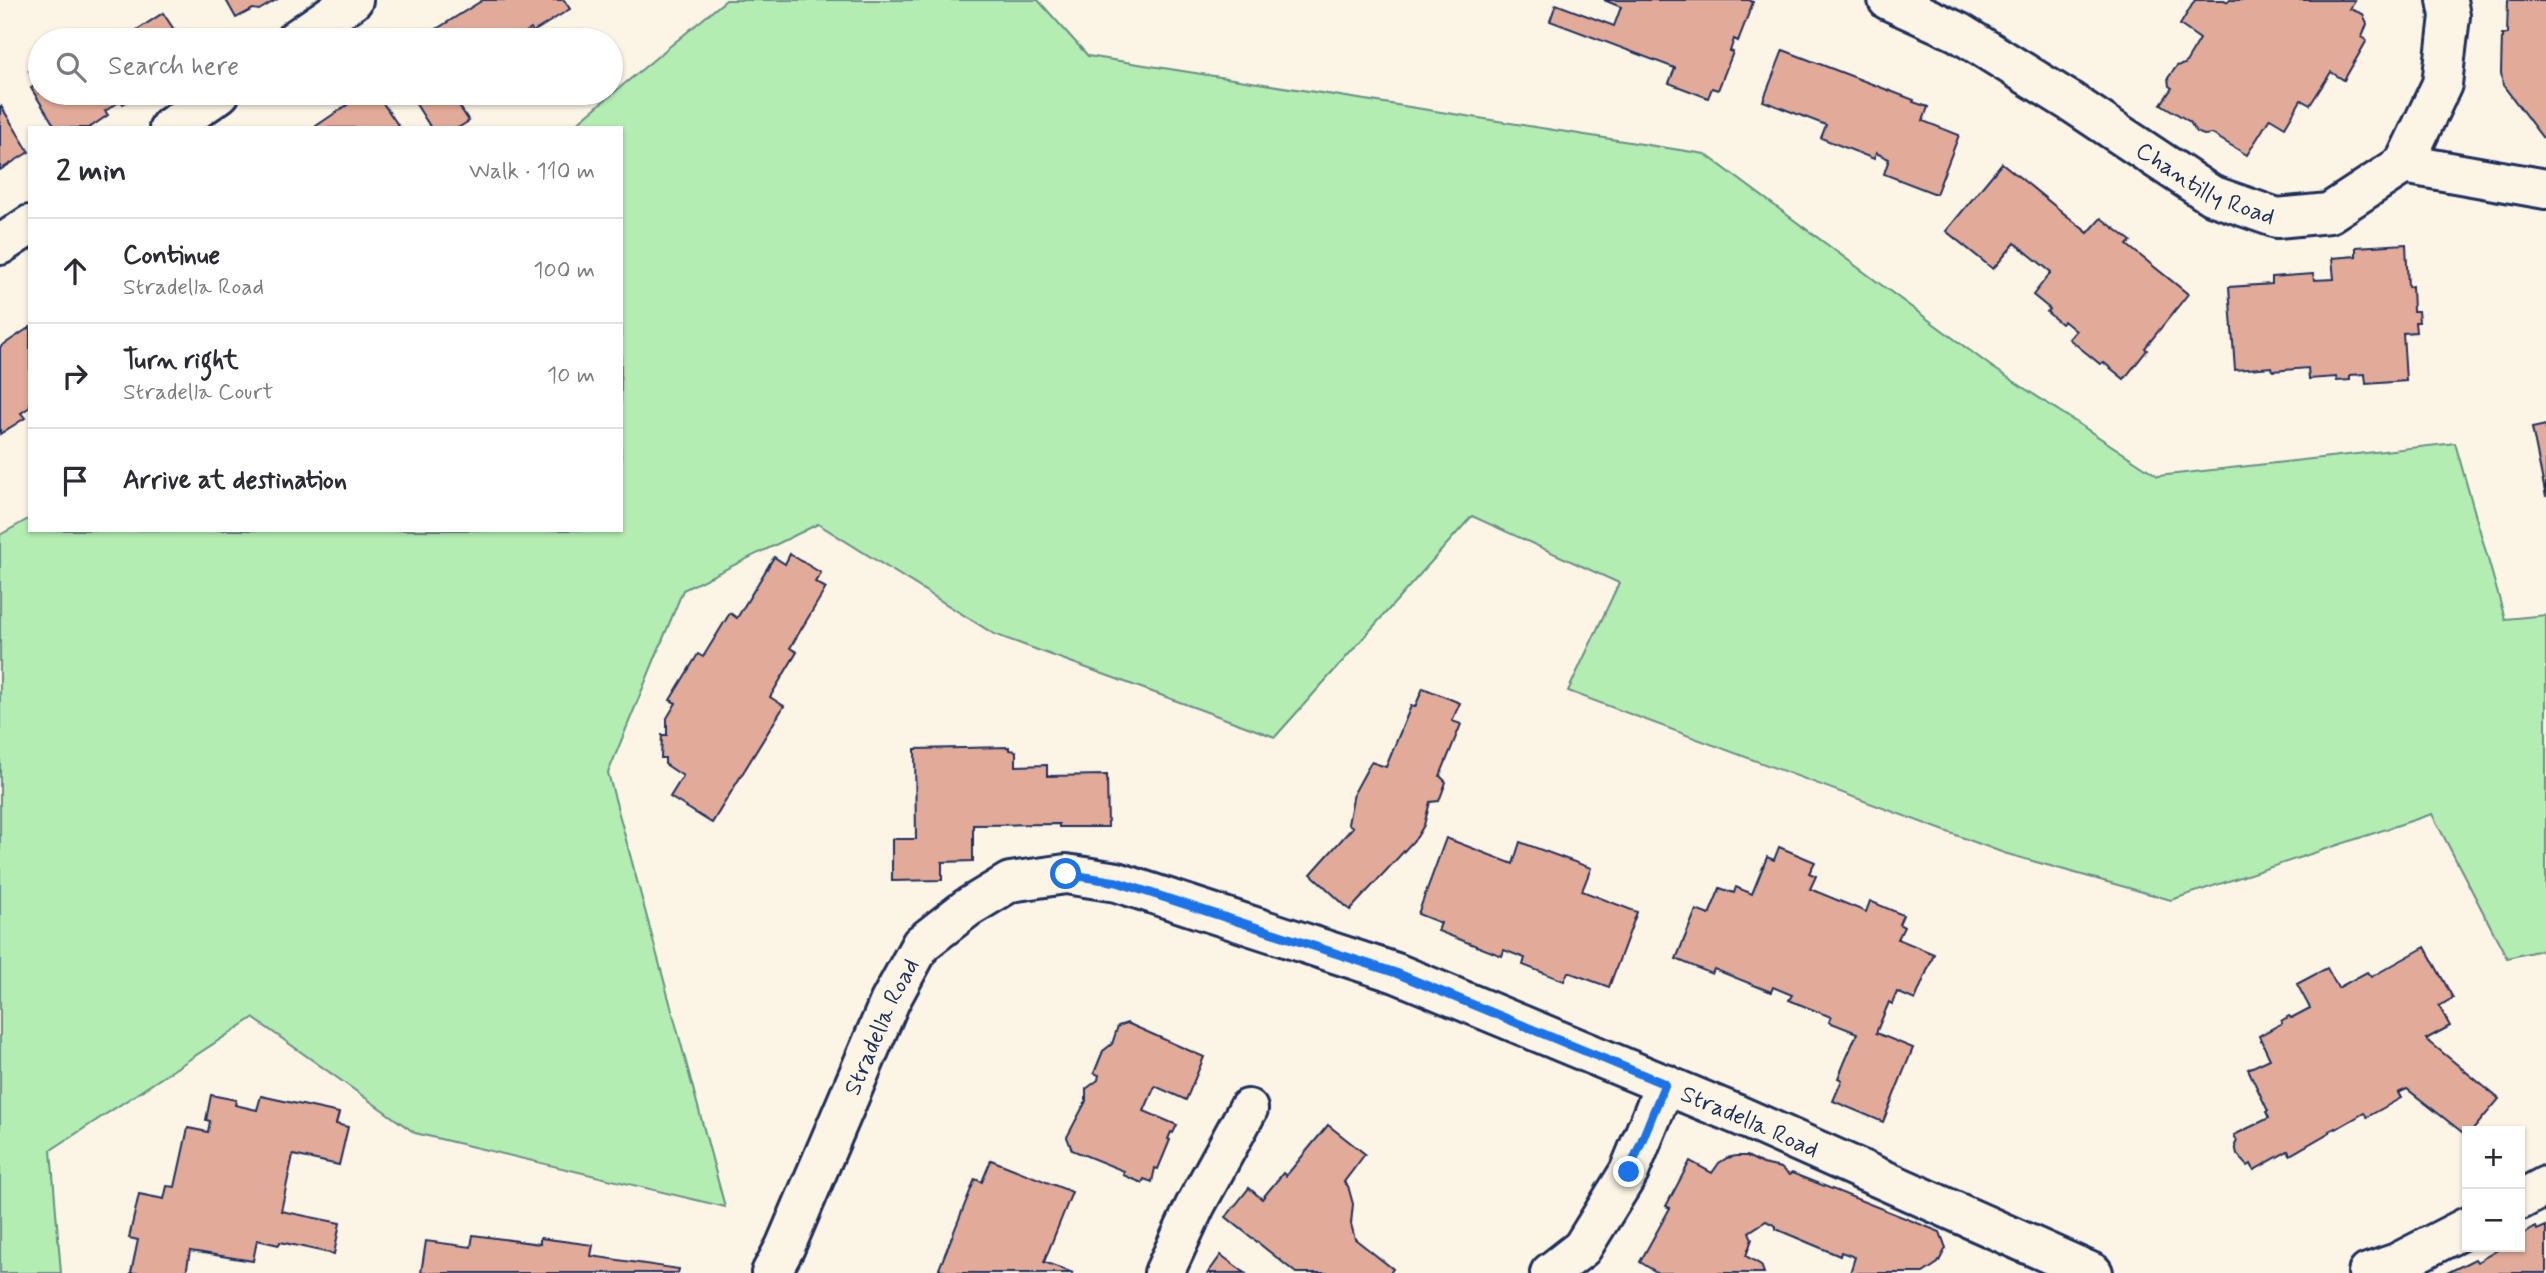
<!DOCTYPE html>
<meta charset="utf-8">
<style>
:root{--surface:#fff;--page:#f2f2f3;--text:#2b2b33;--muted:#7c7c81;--line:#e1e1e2}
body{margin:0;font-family:Mynerve,sans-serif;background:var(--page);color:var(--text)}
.controls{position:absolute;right:21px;bottom:21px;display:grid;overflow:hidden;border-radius:0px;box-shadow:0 2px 5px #0004}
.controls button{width:63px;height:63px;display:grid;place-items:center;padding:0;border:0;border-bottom:2px solid var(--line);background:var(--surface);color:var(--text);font:35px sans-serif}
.stop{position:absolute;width:21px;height:21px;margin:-16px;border:5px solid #1a73e8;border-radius:50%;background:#fff}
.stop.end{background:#1a73e8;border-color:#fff;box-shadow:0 2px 7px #0008}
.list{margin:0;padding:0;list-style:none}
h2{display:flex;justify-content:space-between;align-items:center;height:91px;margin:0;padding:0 28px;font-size:30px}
h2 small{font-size:23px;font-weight:400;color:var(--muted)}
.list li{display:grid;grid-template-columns:46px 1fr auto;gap:21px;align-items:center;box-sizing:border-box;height:105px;padding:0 28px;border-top:2px solid var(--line)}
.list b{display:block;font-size:26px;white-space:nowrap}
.list p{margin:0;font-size:23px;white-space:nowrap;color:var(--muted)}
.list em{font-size:23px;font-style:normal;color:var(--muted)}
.icon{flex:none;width:38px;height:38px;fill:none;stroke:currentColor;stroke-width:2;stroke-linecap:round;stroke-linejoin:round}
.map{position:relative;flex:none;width:2546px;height:1273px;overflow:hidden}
.search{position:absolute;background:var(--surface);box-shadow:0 2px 5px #0004;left:28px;top:28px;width:595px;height:77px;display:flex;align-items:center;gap:18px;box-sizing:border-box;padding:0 24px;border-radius:38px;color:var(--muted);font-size:26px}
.panel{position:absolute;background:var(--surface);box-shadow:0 2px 5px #0004;left:28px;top:126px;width:595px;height:406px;border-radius:0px}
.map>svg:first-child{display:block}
.green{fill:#b3edb2;stroke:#678e88;stroke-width:2}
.building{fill:#e2ab99;stroke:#1b2f5e;stroke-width:2}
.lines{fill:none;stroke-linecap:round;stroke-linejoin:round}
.minor-casing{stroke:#1b2f5e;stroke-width:44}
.minor{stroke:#fcf5e5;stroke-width:38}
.route{stroke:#1a73e8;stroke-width:9}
.labels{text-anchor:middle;stroke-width:5;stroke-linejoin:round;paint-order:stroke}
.street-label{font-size:24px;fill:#1b2f5e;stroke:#fcf5e5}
</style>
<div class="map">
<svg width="2546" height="1273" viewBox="0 0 2546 1273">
<rect width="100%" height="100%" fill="#fcf5e5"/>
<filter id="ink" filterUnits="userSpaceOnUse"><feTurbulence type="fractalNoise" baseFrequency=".0143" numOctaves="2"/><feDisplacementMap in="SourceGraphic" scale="14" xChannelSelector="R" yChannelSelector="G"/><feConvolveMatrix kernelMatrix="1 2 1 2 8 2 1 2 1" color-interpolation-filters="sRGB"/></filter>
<g filter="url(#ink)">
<polygon class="green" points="726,0 1038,0 1088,56 1705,154 1992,367 2158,476 2455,443 2505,619 2546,615 2546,949 2507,958 2432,814 2171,900 2004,853 1568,691 1619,583 1472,516 1275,737 994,634 818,524 683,590 608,773 725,1207 415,1133 253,1018 51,1150 61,1273 0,1273 0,535 30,518 30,530 621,530 621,128 571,128"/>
<g class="building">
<polygon points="226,0 276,0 259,10 253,9 236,18"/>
<polygon points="483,0 564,0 570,9 533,32 531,29 513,40 419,40"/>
<polygon points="1604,0 1749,0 1753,2 1738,41 1734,39 1730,51 1733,52 1718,90 1712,88 1708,98 1669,83 1675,68 1550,21 1556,4 1614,26 1621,7"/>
<polygon points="2195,0 2224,0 2228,2 2229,0 2355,0 2350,9 2363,14 2367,24 2362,37 2367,40 2344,80 2331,72 2310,105 2301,100 2285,127 2270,118 2247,155 2212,134 2204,135 2196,132 2190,122 2161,104 2172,88 2169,86 2168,78 2177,66 2185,64 2200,39 2180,25"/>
<polygon points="2508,0 2546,0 2546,138 2542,137 2503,85 2501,73 2502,35 2507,34"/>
<polygon points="163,13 181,40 114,40 126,33 129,35"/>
<polygon points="1783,50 1914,100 1913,102 1928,107 1923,121 1959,135 1936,194 1884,174 1889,159 1876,153 1874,159 1821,138 1826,125 1763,101"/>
<polygon points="40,64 40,93 141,93 123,104 121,101 105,111 108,115 89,128 56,128 31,88 38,84 29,71"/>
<polygon points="365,93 376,93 400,128 317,128 316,126"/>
<polygon points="409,93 451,93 469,121 458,128 431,128"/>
<polygon points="1,106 29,152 0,170 0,107"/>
<polygon points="2002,163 2088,233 2101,218 2131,241 2127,245 2188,294 2145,348 2147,350 2124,379 2103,362 2100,364 2069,339 2076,331 2064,321 2061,324 2047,312 2050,309 2033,295 2051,272 2015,243 1993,269 1946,231"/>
<polygon points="2406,244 2408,287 2412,286 2413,311 2418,311 2419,322 2415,322 2416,332 2403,333 2406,381 2366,384 2365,374 2350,375 2350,380 2337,381 2336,377 2309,379 2308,368 2273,371 2272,367 2235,370 2229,287 2272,284 2272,277 2313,274 2314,280 2334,279 2332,258 2356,256 2356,247"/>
<polygon points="30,327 30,407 21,413 25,418 0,434 0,347"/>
<polygon points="2546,425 2546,497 2532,428"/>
<polygon points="790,554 821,573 815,582 826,588 790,648 797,652 770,697 784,706 712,823 670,797 683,776 665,764 665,758 661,758 662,735 667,735 667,718 676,703 670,700 698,654 703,657 730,613 737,618 774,557 785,564"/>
<polygon points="1423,688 1460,703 1452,721 1461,724 1440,776 1446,782 1439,801 1430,802 1424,825 1417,837 1350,910 1311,874 1353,827 1348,824 1354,793 1371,762 1386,767 1411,706 1415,707"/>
<polygon points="1009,747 1009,750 1016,751 1016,766 1047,765 1047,776 1107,775 1108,827 1059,827 1059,824 973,825 973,861 942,862 942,880 892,881 892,839 916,839 915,749"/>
<polygon points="1446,838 1513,864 1520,842 1591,868 1582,891 1637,912 1609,987 1568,972 1564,981 1523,965 1525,958 1504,950 1502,956 1438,931 1441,923 1418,914"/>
<polygon points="1779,847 1815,862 1809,873 1816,876 1810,889 1866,912 1870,901 1903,915 1899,924 1904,927 1898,939 1934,954 1915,1000 1897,992 1892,1004 1889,1002 1876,1033 1913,1048 1883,1122 1833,1101 1842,1080 1838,1078 1857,1033 1829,1022 1831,1017 1789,1000 1792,995 1773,987 1771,992 1714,969 1712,974 1676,959 1696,910 1709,915 1720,888 1734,893 1736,887 1752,894 1767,857 1774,860"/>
<polygon points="2425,947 2453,998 2439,1006 2450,1026 2426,1039 2499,1099 2472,1131 2467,1131 2467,1136 2407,1089 2398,1093 2401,1098 2367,1117 2364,1113 2336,1129 2335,1128 2329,1131 2330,1132 2290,1155 2288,1151 2254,1170 2251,1164 2248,1166 2237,1154 2235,1145 2237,1141 2234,1135 2269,1118 2266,1112 2268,1111 2248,1069 2270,1059 2259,1036 2282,1023 2281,1021 2289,1016 2291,1018 2310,1008 2297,984 2327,968 2338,988 2367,972 2371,977"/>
<polygon points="1127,1023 1204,1057 1186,1100 1155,1086 1144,1111 1177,1125 1173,1133 1171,1132 1168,1139 1170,1140 1158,1169 1155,1168 1152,1182 1144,1179 1142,1183 1123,1175 1124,1171 1072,1150 1067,1137 1086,1101 1086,1089 1098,1080 1099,1075 1094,1073 1103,1051 1112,1044 1118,1026"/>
<polygon points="211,1095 236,1100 235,1105 257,1110 261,1096 339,1113 336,1124 348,1127 339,1165 293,1155 281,1211 340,1223 334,1254 280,1242 279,1245 257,1240 253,1261 190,1251 186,1273 131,1273 138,1240 129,1238 139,1194 164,1199 167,1186 175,1187 188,1128 208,1132 210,1121 206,1120"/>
<polygon points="1328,1125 1365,1154 1344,1182 1348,1186 1353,1204 1351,1224 1355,1239 1393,1269 1390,1273 1296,1273 1226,1217 1249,1188 1262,1199 1283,1173 1286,1176"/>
<polygon points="1736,1156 1747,1156 1763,1164 1781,1168 1789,1175 1792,1173 1940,1232 1946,1248 1938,1263 1923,1273 1850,1273 1855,1257 1841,1252 1840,1256 1776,1229 1776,1226 1766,1221 1749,1232 1752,1239 1746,1256 1761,1265 1764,1273 1658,1273 1640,1262 1670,1208 1666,1206 1690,1161 1712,1173 1719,1163 1727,1158"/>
<polygon points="991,1160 1072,1192 1044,1262 1073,1273 948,1273 939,1269 975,1179 982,1182"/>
<polygon points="2546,1226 2546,1273 2447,1273 2475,1259 2477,1262 2503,1247 2520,1247 2521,1235 2536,1227 2537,1230"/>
<polygon points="473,1235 540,1244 540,1238 593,1245 591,1256 679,1269 678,1273 421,1273 426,1241 471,1247"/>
<polygon points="1221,1255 1245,1273 1208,1273"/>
</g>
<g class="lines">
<defs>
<g id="minor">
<path id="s1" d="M 1888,0 L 1958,32 L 2071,102 L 2211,195 L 2277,218 L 2329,213 L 2404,164 L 2546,189"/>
<polyline points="295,40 353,0"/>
<polyline points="169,128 220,93"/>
<polyline points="2404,164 2442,84 2450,16 2447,0"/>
<polyline points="0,245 30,225"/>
<polyline points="2520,1200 2546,1186"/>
<path id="s2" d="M 771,1273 L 785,1247 L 890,1001 L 921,944 L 967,908 L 1010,882 L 1066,874 L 1117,882 L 1396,973 L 1738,1115 L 2093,1273"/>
<polyline points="1164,1273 1195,1206 1248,1109"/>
<polyline points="1550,1273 1582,1248 1629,1172 1665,1084"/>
<polyline points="2368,1273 2397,1263 2467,1227"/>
</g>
</defs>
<use href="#minor" class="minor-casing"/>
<use href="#minor" class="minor"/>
</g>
</g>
<g class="lines" filter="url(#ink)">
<polyline class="route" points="1066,874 1117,882 1396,973 1665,1084 1629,1172"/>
</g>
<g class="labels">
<g class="street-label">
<text dy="8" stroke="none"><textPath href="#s1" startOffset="368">Chantilly Road</textPath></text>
<text dy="8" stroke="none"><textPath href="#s2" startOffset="270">Stradella Road</textPath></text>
<text dy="8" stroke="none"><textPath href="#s2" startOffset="1256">Stradella Road</textPath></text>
</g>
</g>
</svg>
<div class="controls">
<button>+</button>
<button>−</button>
</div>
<div class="stop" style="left:1066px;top:874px"></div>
<div class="stop end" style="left:1629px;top:1172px"></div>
<div class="search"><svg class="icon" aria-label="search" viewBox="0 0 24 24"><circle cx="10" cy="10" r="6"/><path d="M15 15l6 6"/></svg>Search here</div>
<section class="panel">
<h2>2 min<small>Walk · 110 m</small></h2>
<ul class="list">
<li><svg class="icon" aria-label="ahead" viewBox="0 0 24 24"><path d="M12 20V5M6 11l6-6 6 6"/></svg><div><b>Continue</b><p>Stradella Road</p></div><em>100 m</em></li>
<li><svg class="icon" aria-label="right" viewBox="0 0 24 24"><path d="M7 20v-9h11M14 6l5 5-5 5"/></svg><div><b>Turn right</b><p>Stradella Court</p></div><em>10 m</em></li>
<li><svg class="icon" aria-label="arrive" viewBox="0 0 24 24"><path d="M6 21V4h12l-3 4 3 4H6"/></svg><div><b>Arrive at destination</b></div></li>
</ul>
</section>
</div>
